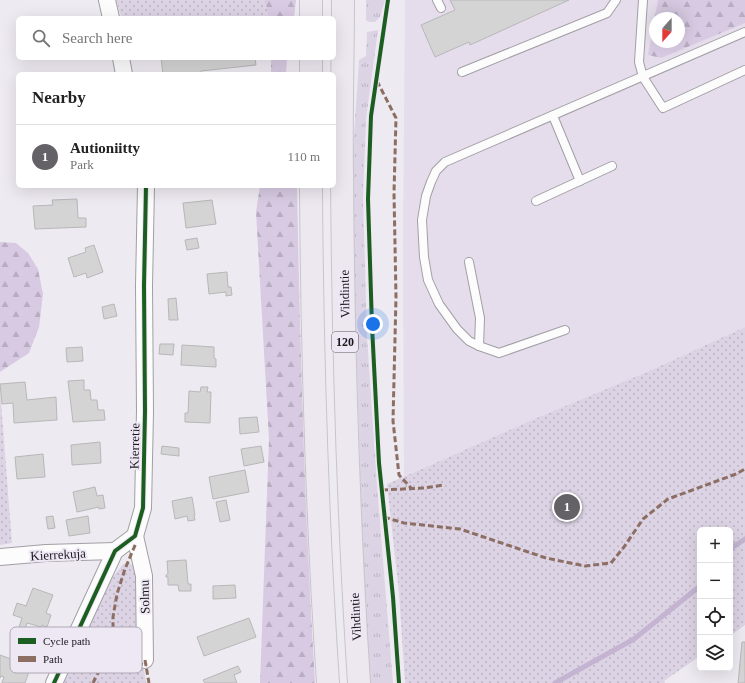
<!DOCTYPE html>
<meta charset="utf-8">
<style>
:root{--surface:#fff;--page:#f6f6f6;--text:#222;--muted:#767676;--line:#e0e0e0;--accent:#656267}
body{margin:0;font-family:Georgia,serif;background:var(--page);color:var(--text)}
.controls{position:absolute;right:12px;bottom:12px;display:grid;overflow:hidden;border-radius:6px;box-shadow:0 4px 16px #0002}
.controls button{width:36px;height:36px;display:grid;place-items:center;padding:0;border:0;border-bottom:1px solid var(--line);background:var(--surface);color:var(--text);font:20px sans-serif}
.compass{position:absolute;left:649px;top:12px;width:36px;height:36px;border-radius:50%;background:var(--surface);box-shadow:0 4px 16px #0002;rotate:201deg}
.you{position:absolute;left:373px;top:324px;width:14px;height:14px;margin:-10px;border:3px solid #fff;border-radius:50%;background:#1a73e8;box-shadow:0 0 0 6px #1a73e833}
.badge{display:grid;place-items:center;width:26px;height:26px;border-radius:50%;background:var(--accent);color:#fff;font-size:13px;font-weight:700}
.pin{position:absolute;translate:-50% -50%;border:2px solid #fff;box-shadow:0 1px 4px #0006}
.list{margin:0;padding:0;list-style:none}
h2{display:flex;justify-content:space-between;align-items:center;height:52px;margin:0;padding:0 16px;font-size:17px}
h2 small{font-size:13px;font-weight:400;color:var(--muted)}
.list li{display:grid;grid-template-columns:26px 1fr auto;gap:12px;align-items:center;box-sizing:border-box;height:64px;padding:0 16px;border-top:1px solid var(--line)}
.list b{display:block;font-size:15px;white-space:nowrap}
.list p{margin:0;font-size:13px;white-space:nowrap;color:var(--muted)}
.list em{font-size:13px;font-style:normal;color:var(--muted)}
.icon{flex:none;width:22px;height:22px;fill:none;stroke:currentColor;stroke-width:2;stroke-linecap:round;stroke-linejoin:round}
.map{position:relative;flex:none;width:745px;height:683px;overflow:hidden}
.search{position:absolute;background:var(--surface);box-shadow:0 4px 16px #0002;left:16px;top:16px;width:320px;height:44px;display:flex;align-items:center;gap:10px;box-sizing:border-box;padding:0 14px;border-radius:6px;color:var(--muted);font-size:15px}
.panel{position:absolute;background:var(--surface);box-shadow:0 4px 16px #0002;left:16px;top:72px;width:320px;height:116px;border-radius:6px}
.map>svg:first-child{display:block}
.built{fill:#e5ddeb;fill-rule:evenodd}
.grass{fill:url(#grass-tufts)}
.forest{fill:url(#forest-firs);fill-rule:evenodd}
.park{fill:url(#park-dots)}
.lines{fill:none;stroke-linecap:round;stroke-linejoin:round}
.stream{stroke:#c4b4d1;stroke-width:5}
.building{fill:#d5d4d5;stroke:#b8b7b8}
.service-casing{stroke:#a29fa4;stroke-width:10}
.minor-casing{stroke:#a29fa4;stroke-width:18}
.primary-casing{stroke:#c7c5c9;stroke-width:24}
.service{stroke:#fcfcfd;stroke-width:8}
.minor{stroke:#fcfcfd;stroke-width:16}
.primary{stroke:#ede8f0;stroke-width:22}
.quiet{stroke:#8d6e63;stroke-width:3;stroke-dasharray:6 3;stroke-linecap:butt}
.cycleway-casing{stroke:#eee7f4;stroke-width:6}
.cycleway{stroke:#1b5e20;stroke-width:4}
.labels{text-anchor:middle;stroke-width:4;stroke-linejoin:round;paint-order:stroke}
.shield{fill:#eee7f4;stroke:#5a565e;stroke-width:1}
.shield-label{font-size:12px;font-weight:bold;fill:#1b181d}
.street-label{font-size:13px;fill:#1b181d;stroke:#eee7f4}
.key{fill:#eee7f4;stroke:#afa9b4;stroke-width:1}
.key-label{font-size:11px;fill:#1b181d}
</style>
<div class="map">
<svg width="745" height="683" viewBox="0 0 745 683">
<defs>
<pattern id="grass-tufts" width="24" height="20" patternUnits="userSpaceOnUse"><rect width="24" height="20" fill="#dcd3e4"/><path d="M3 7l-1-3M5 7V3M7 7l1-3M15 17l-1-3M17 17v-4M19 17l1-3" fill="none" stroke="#bcb4c3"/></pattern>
<pattern id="forest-firs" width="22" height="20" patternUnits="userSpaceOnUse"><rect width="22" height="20" fill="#d7cae2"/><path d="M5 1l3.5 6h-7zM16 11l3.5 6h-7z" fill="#b8adc1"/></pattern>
<pattern id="park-dots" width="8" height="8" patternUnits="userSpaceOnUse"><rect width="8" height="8" fill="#dcd3e4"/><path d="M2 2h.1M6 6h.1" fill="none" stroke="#bcb4c3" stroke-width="1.8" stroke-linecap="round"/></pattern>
</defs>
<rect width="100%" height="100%" fill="#eeeaf1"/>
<path class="built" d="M 405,0 L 745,0 L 745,327 L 647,372 L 404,476 L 403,245 ZM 655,18 L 679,18 L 679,42 L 655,42 Z"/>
<g class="grass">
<polygon points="366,0 385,0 380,17 375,22 369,22 366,20"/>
<polygon points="378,30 366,119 363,197 367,337 377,486 393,683 370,683 363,567 355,312 353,150 359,60 366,56 367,32"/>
</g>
<g class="forest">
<polygon points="144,0 296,0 294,18 122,18 119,10"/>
<path d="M 658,0 L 745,0 L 745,23 L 661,58 L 648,55 ZM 655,18 L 679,18 L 679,42 L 655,42 Z"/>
<polygon points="271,58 287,58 286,74 271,74"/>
<path d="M 260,186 L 297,186 C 300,352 305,517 315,683 L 260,683 L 269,439 L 256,212 Z"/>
<polygon points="0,242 16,243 28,253 38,269 43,294 39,327 29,353 0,372"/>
</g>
<g class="park">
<polygon points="116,0 265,0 269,18 122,18"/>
<polygon points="745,327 745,625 730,636 730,530 700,530 700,656 664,681 665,683 405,683 399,593 387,484 537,418 647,372"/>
<polygon points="0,390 12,543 0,545"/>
<polygon points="128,563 133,565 135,570 138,660 143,662 146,683 61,683 113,577 123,564"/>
</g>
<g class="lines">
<g class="stream">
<polyline points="730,549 745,539"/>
<polyline points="555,683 634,639 700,586"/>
</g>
</g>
<g class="building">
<polygon points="450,0 569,0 470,45 469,42 435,57 421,25 455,10"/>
<polygon points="161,58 255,58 256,65 201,71 201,74 163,74"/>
<polygon points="77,199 78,218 86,218 86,227 35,229 33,206 53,205 52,200"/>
<polygon points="212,200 216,224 186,228 183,203"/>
<polygon points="197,238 199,248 187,250 185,240"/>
<polygon points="94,245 103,272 87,278 86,273 74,277 68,258 86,252 85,248"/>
<polygon points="227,272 228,287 231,287 232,295 226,296 226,292 209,294 207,274"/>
<polygon points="176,298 178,320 169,320 168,299"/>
<polygon points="114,304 117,316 104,319 102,307"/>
<polygon points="160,344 174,344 173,355 159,354"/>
<polygon points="182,345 214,347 214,358 216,359 216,367 181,365"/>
<polygon points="82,347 83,361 67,362 66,348"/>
<polygon points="84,380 84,390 90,390 91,400 97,400 98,410 104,410 105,420 73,422 68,381"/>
<polygon points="25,382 27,400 56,397 57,420 14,423 13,403 2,404 0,384"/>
<polygon points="201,387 208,387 207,392 211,392 210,423 185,422 185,413 188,413 189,391 200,392"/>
<polygon points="257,417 259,432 240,434 239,418"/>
<polygon points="100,442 101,463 72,465 71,445"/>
<polygon points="162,446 179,448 179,456 161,454"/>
<polygon points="261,446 264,462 244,466 241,449"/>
<polygon points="43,454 45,477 17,479 15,457"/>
<polygon points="245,470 249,492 213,499 209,477"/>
<polygon points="95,487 97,496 103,495 105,508 99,509 99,507 77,512 73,492"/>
<polygon points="192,497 195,515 194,515 195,520 188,521 187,516 175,519 172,501"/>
<polygon points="226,500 230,520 220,522 216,502"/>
<polygon points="53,516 55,528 48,529 46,517"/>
<polygon points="88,516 90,533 69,536 66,520"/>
<polygon points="186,560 188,584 191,584 191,591 179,591 178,585 168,585 168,577 166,577 166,575 168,574 167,561"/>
<polygon points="235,585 236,598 213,599 213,586"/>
<polygon points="33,588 53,595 46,613 51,615 47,627 42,625 41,627 27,623 24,632 18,630 22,618 13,615 17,603 26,606"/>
<polygon points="249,618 256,637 204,656 197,637"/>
<polygon points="742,642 745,642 745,683 738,683"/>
<polygon points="0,655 31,666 25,683 2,683 4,677 1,676 0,678"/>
<polygon points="238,666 241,672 234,675 237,683 205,683 203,680"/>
</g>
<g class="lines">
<defs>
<g id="service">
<polyline points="437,0 441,8"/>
<polyline points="643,0 639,62 643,77 663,108 745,70"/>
<polyline points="462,72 607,13 616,0"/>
<polyline points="553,116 580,181"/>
<polyline points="536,201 612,166"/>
<polyline points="469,262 480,318 479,346"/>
<polyline points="565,330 499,353 479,346 469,341 457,329 439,304 428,280 424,257 422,220 426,196 431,182 436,171 445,162 745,32"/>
</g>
<g id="minor">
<polyline points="107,0 111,18"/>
<polyline points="121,58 124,74"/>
<polyline points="135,536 144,576 145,660"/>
<polyline points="0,557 46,553 115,551"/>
<polyline points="54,683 115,551 135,536 143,508 145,411 144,286 146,186"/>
</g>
<g id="primary">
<path d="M 343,0 C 343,57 341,114 342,172 C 343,342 348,513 359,683"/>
<polyline points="311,18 311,0"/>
<polyline points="311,74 311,58"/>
<path d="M 311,186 C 312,352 317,517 328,683"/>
</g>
</defs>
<use href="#service" class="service-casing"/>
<use href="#minor" class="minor-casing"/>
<use href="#primary" class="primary-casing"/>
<use href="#service" class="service"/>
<use href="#minor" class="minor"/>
<use href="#primary" class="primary"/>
<g class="quiet">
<polyline points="377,81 396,118 394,193 396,297 393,421 399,475 412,489"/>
<polyline points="382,490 424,488 444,485"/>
<polyline points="384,517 404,523 460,529 546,558 585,566 611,563 624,547 643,519 668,499 736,474 745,469"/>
<polyline points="145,660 149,683"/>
<polyline points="110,664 113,642 113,617 117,594 125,569 136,543"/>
<path d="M 93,683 C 95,679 98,672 101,669 C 113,658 132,662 147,665"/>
</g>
<defs>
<g id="cycleway">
<polyline points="388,0 371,116 368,199 372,326 379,463 393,597 399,683"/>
<polyline points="54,683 115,551 135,536 143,508 145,411 144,286 146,186"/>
</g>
</defs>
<use href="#cycleway" class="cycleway-casing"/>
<use href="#cycleway" class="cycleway"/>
</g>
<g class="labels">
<rect class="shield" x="332" y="332" width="26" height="20" rx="3"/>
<g class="shield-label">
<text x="345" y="346">120</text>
</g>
<g class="street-label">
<text transform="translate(344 294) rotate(-91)" y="5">Vihdintie</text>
<text transform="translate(134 446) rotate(-89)" y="5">Kierretie</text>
<text transform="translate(58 554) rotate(-3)" y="5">Kierrekuja</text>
<text transform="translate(144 597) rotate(-92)" y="5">Solmu</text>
<text transform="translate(355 617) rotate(-93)" y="5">Vihdintie</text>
</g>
</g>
<rect x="10" y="627" width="132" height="46" rx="6" class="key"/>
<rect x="18" y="638" width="18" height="6" fill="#1b5e20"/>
<rect x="18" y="656" width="18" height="6" fill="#8d6e63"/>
<g class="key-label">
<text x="43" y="645">Cycle path</text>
<text x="43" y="663">Path</text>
</g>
</svg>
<div class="controls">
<button>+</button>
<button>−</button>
<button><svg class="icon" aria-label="locate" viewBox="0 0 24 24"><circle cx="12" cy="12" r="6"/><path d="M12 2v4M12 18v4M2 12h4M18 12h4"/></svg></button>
<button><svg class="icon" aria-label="layers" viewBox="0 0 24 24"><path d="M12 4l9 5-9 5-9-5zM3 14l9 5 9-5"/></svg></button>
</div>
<svg class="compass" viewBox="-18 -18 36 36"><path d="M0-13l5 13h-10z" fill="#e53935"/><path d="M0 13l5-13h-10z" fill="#767676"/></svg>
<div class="you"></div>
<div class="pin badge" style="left:567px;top:507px">1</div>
<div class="search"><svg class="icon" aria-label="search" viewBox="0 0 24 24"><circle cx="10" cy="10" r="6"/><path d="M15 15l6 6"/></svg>Search here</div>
<section class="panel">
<h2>Nearby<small></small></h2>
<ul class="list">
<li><span class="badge">1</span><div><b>Autioniitty</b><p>Park</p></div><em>110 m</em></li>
</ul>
</section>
</div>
